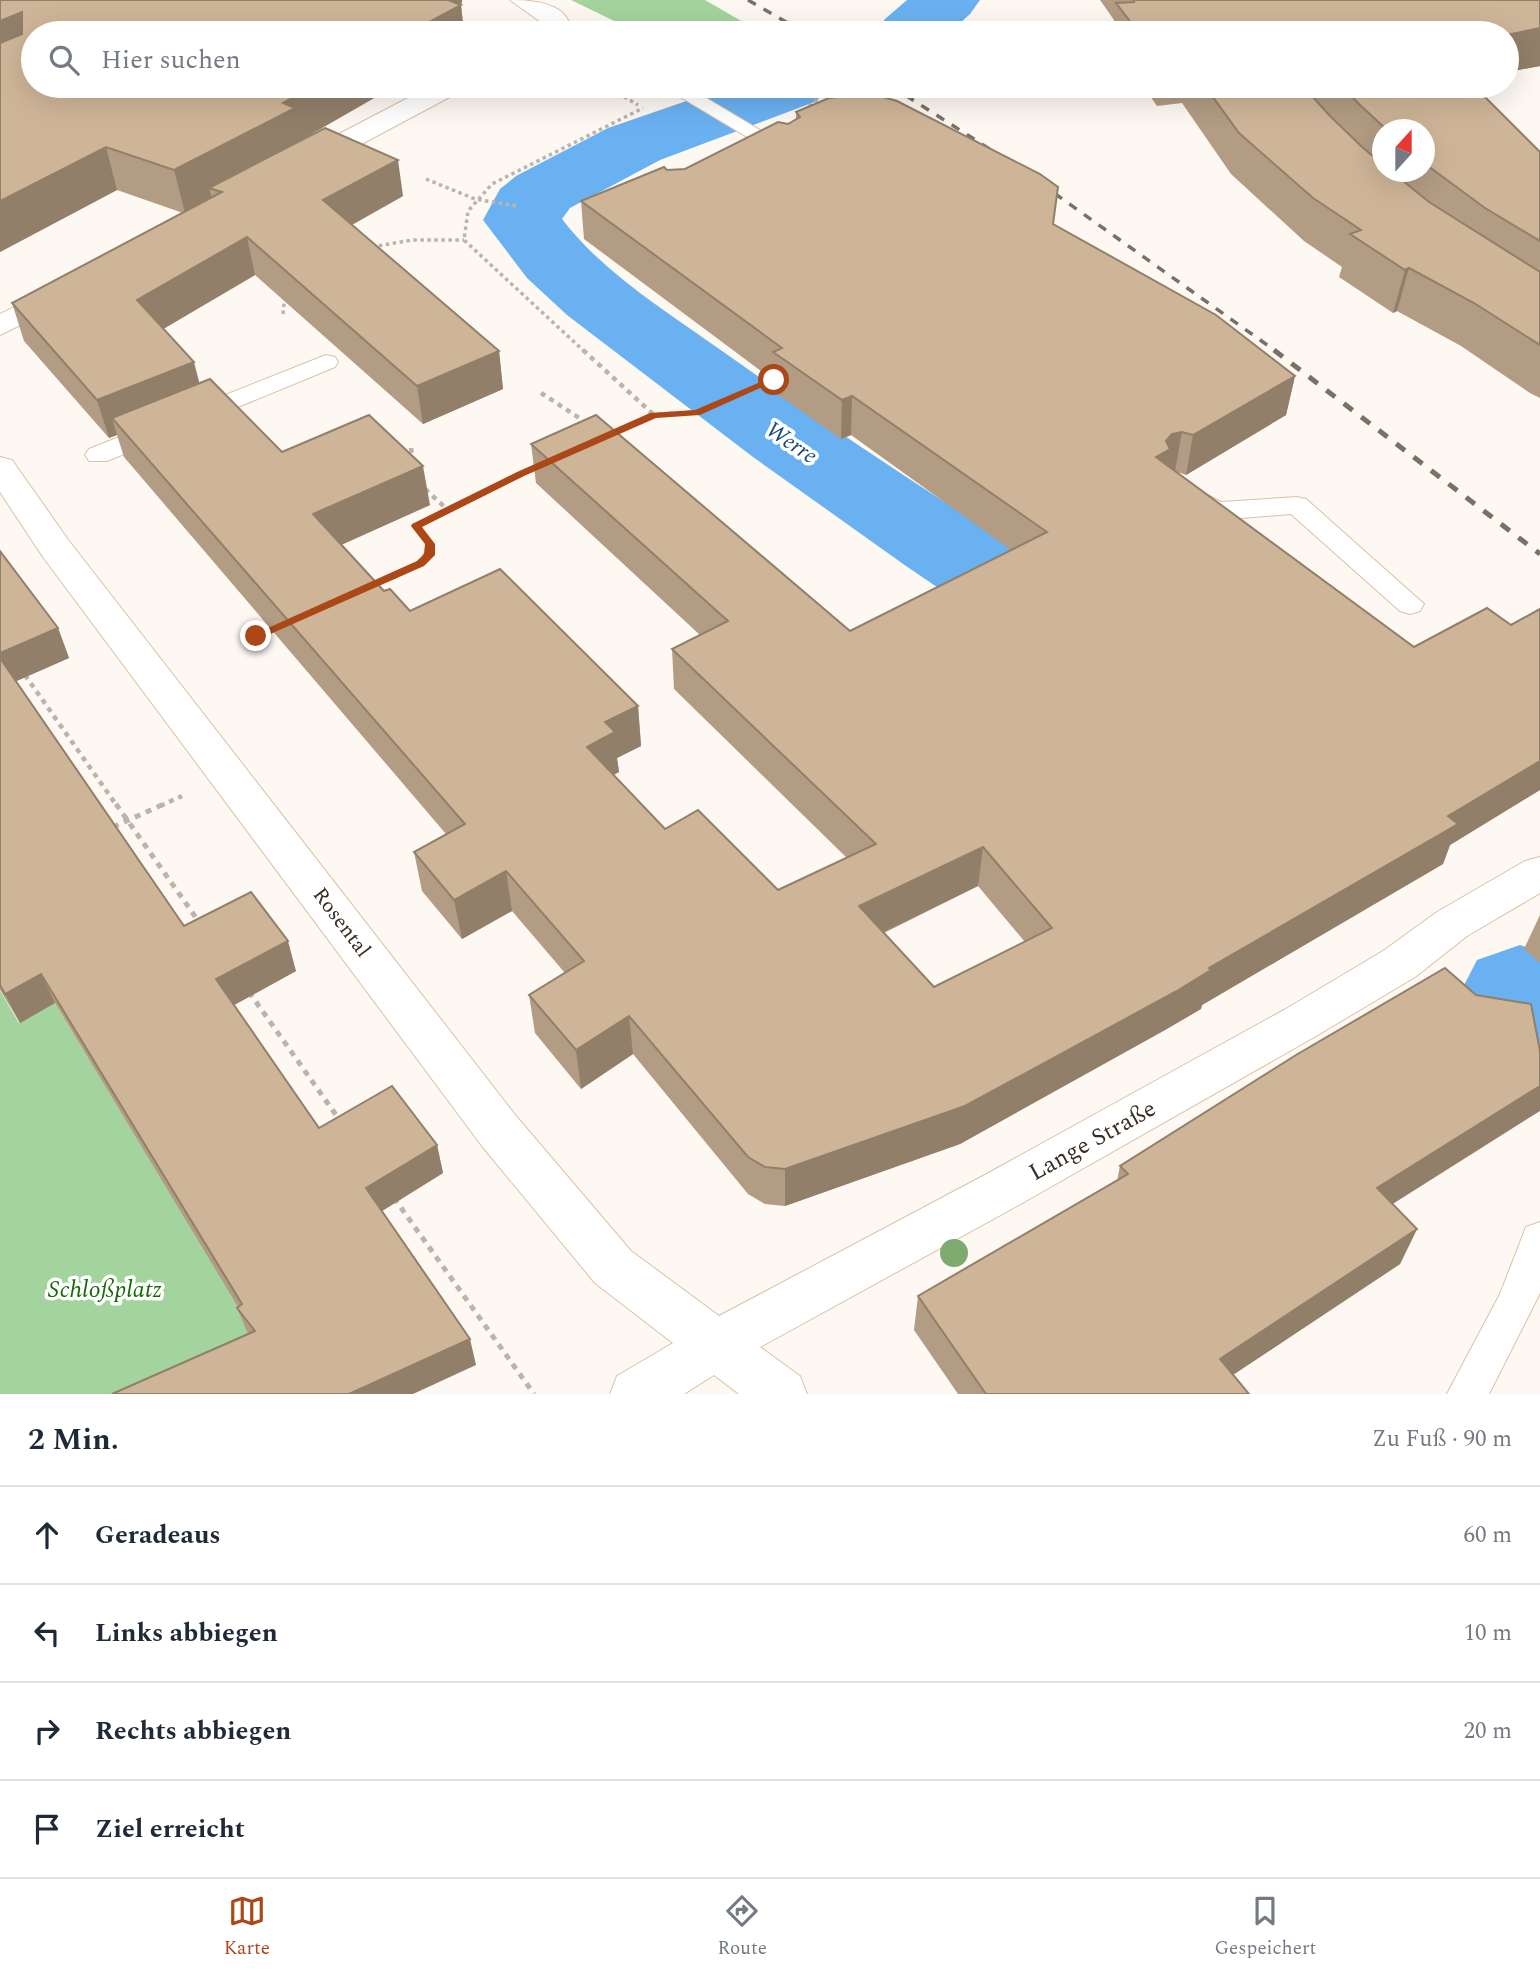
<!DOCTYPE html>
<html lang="de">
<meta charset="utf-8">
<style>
:root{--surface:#fff;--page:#f6f6f7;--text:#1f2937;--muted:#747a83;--line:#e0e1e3;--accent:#ac4717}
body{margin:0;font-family:Spectral,serif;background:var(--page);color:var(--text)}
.compass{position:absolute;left:1372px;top:119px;width:63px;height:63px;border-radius:50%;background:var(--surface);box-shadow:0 7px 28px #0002;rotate:21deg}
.stop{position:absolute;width:21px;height:21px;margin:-16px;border:5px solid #ac4717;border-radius:50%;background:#fff}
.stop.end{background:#ac4717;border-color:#fff;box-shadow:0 2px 7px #0008}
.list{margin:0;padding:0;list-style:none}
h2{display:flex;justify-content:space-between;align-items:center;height:91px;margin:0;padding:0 28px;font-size:30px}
h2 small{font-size:23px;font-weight:400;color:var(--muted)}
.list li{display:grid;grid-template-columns:46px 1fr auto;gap:21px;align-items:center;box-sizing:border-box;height:98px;padding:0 28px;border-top:2px solid var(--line)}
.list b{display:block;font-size:26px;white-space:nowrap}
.list em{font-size:23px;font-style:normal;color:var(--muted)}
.icon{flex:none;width:38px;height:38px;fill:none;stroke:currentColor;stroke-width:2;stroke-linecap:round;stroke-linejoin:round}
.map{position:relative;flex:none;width:1540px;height:1394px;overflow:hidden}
.search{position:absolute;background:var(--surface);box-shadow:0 7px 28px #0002;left:21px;right:21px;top:21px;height:77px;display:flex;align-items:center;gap:18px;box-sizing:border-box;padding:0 24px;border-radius:38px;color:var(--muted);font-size:26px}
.sheet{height:483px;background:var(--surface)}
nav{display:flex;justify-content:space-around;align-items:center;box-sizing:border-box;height:98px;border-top:2px solid var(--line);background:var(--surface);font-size:19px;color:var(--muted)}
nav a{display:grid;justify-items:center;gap:4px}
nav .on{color:var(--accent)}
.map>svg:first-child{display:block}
.green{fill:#a4d49d}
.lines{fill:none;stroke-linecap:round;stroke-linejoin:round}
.river{fill:#6ab1f1;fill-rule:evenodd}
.lane-casing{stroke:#dcc1a5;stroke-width:2}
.street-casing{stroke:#dcc1a5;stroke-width:2}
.path-far2{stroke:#bbb4ac;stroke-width:3.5;stroke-dasharray:3.5 3.5;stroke-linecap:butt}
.path-far1{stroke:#bbb4ac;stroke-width:4.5;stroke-dasharray:5 5;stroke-linecap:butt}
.path{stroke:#bbb4ac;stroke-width:5;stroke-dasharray:6 6;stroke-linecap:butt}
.lane{fill:#fff;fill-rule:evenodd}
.street{fill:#fff;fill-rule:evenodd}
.rail-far1{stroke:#797067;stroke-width:3.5;stroke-dasharray:9 9;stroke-linecap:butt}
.rail{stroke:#797067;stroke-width:5;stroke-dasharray:11 11;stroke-linecap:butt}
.tree{fill:#7eaa70}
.wall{fill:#b29c83;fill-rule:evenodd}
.shaded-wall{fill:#917f6a}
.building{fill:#cfb598;stroke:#917f6a;stroke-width:2;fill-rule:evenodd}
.route{fill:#ac4717}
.labels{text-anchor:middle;stroke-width:7;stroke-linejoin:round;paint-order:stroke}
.street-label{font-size:21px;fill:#372d22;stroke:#fff}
.water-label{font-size:23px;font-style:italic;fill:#184b75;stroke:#fff}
.near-street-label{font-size:24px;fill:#372d22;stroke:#fff}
.near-park-label{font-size:24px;font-style:italic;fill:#166a06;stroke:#fff}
</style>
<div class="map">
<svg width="1540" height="1394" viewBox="0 0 1540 1394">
<rect width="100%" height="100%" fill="#fef8f2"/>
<g class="green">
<polygon points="571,0 705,0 762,33 639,33"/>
<polygon points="0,991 19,1023 55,1003 253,1331 183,1394 0,1394"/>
</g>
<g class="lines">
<g class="river">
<polygon points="907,0 980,0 970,14 949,33 875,33 885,19"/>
<path d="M 730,86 L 827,86 L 817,101 L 660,160 L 570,208 L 562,219 C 604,274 669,313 725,353 C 858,448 996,536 1134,622 L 1149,647 L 1134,672 L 1098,682 L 1062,672 L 906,566 L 753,457 L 567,315 L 527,278 L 483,220 L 500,189 L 516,176 L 608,128 Z"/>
<polygon points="1520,945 1540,952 1540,1069 1497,1054 1477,1030 1459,995 1477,960"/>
</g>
<defs>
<g id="lane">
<polygon points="558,20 588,29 591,33 551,30 548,26"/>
<polygon points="662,86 686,86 797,152 793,156 779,156"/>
<polygon points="326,355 335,357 338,362 335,367 107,461 89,461 85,455 89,449"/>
<polygon points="1194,488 1221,502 1297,497 1306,499 1424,604 1420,611 1410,614 1400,611 1291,514 1216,520 1207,517 1181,496 1185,490"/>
<polygon points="1540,1222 1540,1293 1489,1394 1447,1394 1500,1294 1526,1227"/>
</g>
<g id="street">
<path d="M 510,0 C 530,0 565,2 570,26 L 565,33 L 538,33 L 545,25 Z"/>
<polygon points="431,86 463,86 459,92 313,170 293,170 289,164 293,158"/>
<polygon points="62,284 73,287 77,293 73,299 0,335 0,314"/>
<polygon points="0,457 12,460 69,541 516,1116 631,1251 719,1316 983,1176 1284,1010 1383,951 1437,912 1525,861 1540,857 1540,893 1467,936 1415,977 1316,1036 1017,1206 760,1347 800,1376 807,1394 739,1394 714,1375 684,1394 610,1394 617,1376 673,1343 595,1283 482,1146 43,557 0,492"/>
</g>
</defs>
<use href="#lane" class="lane-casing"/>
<use href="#street" class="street-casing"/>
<g class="path-far2">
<polyline points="606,86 638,105"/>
<polyline points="559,96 584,86"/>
<polyline points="804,111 832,86"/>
<polyline points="426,179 475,199 517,206"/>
<polyline points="372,247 412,240 464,240"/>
<polyline points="283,314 285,294"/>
<polyline points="585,352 464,240 468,211 492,184 643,108"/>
</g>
<g class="path-far1">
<polyline points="583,350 654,415"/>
<polyline points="541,393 587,423"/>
<polyline points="611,433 654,415 697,412 774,380"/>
<polyline points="411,448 413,461"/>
<polyline points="425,489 448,510"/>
<path d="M 372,585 C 394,576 423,570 430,544 L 416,526 L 539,466"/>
<polyline points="256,636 274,628"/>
<polyline points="25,675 117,806"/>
<polyline points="160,806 182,796"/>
</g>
<g class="path">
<polyline points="116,804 199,922"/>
<polyline points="113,827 164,804"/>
<polyline points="249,992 341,1122"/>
<polyline points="394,1198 534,1394"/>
</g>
<use href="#lane" class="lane"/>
<use href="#street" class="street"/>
<g class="rail-far1">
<polyline points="748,0 805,33"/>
<polyline points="891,86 1002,157"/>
<polyline points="1040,183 1277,352"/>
</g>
<polyline class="rail" points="1274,350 1540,554"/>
</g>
<circle class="tree" cx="954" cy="1253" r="14"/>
<g class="wall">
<path d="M 0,0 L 462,0 L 462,3 L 459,4 L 461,5 L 464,33 L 33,33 L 33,86 L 395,86 L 301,140 L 403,196 L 352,225 L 499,351 L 503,389 L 423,424 L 255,275 L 163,329 L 199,383 L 282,452 L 430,505 L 341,545 L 384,591 L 410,611 L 638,706 L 641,746 L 617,758 L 619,772 L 613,775 L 665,829 L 778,890 L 847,858 L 674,689 L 672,649 L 700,635 L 536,483 L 531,444 L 850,631 L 1011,550 L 851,435 L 841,439 L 773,391 L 773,380 L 584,239 L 581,201 L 667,170 L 685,169 L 788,124 L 796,119 L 796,112 L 1053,224 L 1295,376 L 1286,415 L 1186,475 L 1177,472 L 1414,647 L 1511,625 L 1540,609 L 1540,790 L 1450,845 L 1443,864 L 1202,1005 L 1201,1009 L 1165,1030 L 960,1144 L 785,1206 L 765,1204 L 748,1194 L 633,1054 L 581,1089 L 535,1033 L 529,995 L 565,973 L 512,911 L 462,939 L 422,891 L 414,852 L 446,834 L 124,457 L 117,435 L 109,438 L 24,341 L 12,303 L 183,213 L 117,190 L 0,252 ZM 978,886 L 1025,942 L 934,987 L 884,933 Z"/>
<polygon points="1100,0 1540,0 1540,66 1507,72 1507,33 1112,33 1114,20"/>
<path d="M 1143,86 L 1474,86 L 1540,152 L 1540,398 L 1530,393 L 1461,346 L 1397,311 L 1393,313 L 1339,277 L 1342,267 L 1304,241 L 1231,174 L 1182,103 L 1157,106 ZM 1382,130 L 1424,130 L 1424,172 L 1382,172 Z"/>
<polygon points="0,551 58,628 69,658 16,681 184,926 296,971 234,1005 319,1128 437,1145 443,1173 382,1211 476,1365 248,1334 237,1308 238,1307 55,1003 20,1023 0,990"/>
<polygon points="1540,915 1540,963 1524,949"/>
<polygon points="1120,1166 1392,1204 1417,1229 1400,1264 1233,1375 1249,1394 958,1394 914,1330 918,1296 1117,1181"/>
</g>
<g class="shaded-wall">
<polygon points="413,0 462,0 462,3 416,26"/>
<polygon points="461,5 464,33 409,33"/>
<polygon points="22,12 33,51 0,67 0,21"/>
<polygon points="1540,28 1540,66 1507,72 1507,35"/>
<polygon points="314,86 395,86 301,140 209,188 212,199 185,213 174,170 283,103"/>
<polygon points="106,147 117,190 0,252 0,201"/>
<polygon points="398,160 403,196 330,237 323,200"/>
<polygon points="247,237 255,275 148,338 137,300"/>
<polygon points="1409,268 1397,311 1393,313 1405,270"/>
<polygon points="499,351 503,389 423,424 417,386"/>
<polygon points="194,362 204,401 112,418 117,435 109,438 97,400"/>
<polygon points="1295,376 1286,415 1186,475 1193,435"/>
<polygon points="852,396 851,435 841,439 842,400"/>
<polygon points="1182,432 1175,471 1156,457 1172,434"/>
<polygon points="423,466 430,505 321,554 313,514"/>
<polygon points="58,628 69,658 10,684 0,660 0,653"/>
<polygon points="638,706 641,746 617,758 619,772 591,787 587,747 605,722"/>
<polygon points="1540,761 1540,790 1450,845 1443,864 1202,1005 1201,1009 1165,1030 960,1144 785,1206 785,1169 1209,968 1448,816"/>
<polygon points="983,847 978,886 857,945 859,906"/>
<polygon points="506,871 512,911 462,939 454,900"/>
<polygon points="288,941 296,971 227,1009 216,979"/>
<polygon points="41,974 55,1003 20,1023 5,994"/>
<polygon points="629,1016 633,1054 581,1089 576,1050"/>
<polygon points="1540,1086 1540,1111 1361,1224 1377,1188"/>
<polygon points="437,1145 443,1173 374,1216 366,1188"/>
<polygon points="1417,1229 1400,1264 1207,1392 1220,1359"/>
<polygon points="470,1339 476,1365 413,1394 349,1394"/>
</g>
<g class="building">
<polygon points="0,0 448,0 461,5 409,33 33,33 33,86 314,86 283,103 295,108 174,170 106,147 0,201 0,43 22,34 22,12 0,21"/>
<polygon points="1133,0 1540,0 1540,28 1507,35 1507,33 1139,33 1116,3 1134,2"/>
<polygon points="1205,86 1303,86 1329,115 1361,146 1382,164 1382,172 1392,172 1429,202 1540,272 1540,345 1474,303 1409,268 1405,270 1350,234 1361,230 1313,198 1239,133"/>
<polygon points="1342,86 1474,86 1540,152 1540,241 1485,208 1424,163 1424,130 1387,130 1359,104"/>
<path d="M 872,94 L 897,101 L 1040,174 L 1058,187 L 1053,224 L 1216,315 L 1295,376 L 1193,435 L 1182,432 L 1172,434 L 1166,441 L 1170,449 L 1156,457 L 1414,647 L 1487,608 L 1511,625 L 1540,609 L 1540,761 L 1448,816 L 1458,824 L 1209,968 L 1211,970 L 1175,992 L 965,1106 L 785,1169 L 765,1167 L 748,1157 L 629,1016 L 576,1050 L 529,995 L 584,961 L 506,871 L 454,900 L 414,852 L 465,824 L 112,418 L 210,379 L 282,452 L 369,415 L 423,466 L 313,514 L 384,591 L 390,589 L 410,611 L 500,569 L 638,706 L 605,722 L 615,732 L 587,747 L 665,829 L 698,810 L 778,890 L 876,844 L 672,649 L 728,621 L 531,444 L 596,415 L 850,631 L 1047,532 L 852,396 L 842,400 L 773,352 L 782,348 L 581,201 L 664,167 L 667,170 L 685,169 L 778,122 L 788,124 L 800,117 L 796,112 L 829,98 ZM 983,847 L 1052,928 L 934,987 L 859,906 Z"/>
<polygon points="325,128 398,160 323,200 499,351 417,386 247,237 137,300 194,362 97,400 12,303 222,192 209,188"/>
<polygon points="0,551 58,628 0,653"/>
<polygon points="0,658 184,926 251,892 288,941 216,979 319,1128 392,1086 437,1145 366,1188 470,1339 349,1394 112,1394 255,1331 237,1308 242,1304 41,974 5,994 0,985"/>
<polygon points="1445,968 1476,995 1531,1004 1540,1051 1540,1086 1377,1188 1417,1229 1220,1359 1249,1394 986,1394 918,1296 1128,1174 1120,1166 1296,1055"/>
</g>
<polygon class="route" points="770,378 778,380 700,415 656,418 524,476 422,527 435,544 435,555 424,566 259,639 250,636 417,561 424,554 425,544 411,526 412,524 517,472 650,413 695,410"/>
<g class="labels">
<g class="street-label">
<text transform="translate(342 922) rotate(53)" y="7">Rosental</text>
</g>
<g class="water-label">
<text transform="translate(792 442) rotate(34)" y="8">Werre</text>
</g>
<g class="near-street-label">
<text transform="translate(1092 1140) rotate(-29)" y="8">Lange Straße</text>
</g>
<g class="near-park-label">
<text x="105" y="1297">Schloßplatz</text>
</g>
</g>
</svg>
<svg class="compass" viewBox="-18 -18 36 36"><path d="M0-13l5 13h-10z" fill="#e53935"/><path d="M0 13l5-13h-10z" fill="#747a83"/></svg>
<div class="stop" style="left:774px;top:380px"></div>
<div class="stop end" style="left:256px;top:636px"></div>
<div class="search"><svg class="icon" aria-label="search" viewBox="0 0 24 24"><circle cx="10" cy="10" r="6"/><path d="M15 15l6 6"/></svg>Hier suchen</div>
</div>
<section class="sheet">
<h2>2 Min.<small>Zu Fuß · 90 m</small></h2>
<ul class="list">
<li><svg class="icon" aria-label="ahead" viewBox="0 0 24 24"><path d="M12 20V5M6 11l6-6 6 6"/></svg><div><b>Geradeaus</b></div><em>60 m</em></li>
<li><svg class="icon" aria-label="left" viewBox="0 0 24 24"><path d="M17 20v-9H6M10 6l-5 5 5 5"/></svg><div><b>Links abbiegen</b></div><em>10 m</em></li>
<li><svg class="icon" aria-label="right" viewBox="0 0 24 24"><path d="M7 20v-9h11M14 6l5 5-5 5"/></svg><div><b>Rechts abbiegen</b></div><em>20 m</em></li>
<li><svg class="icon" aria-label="arrive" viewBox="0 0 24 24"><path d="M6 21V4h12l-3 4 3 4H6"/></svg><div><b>Ziel erreicht</b></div></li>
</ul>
</section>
<nav>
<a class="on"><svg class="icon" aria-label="map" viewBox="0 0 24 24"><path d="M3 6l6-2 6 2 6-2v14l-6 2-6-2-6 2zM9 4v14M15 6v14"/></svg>Karte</a>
<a><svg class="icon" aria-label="directions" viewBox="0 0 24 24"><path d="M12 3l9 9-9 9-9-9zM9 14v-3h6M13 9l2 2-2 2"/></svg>Route</a>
<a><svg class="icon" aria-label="saved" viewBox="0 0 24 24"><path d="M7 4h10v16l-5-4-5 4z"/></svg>Gespeichert</a>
</nav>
